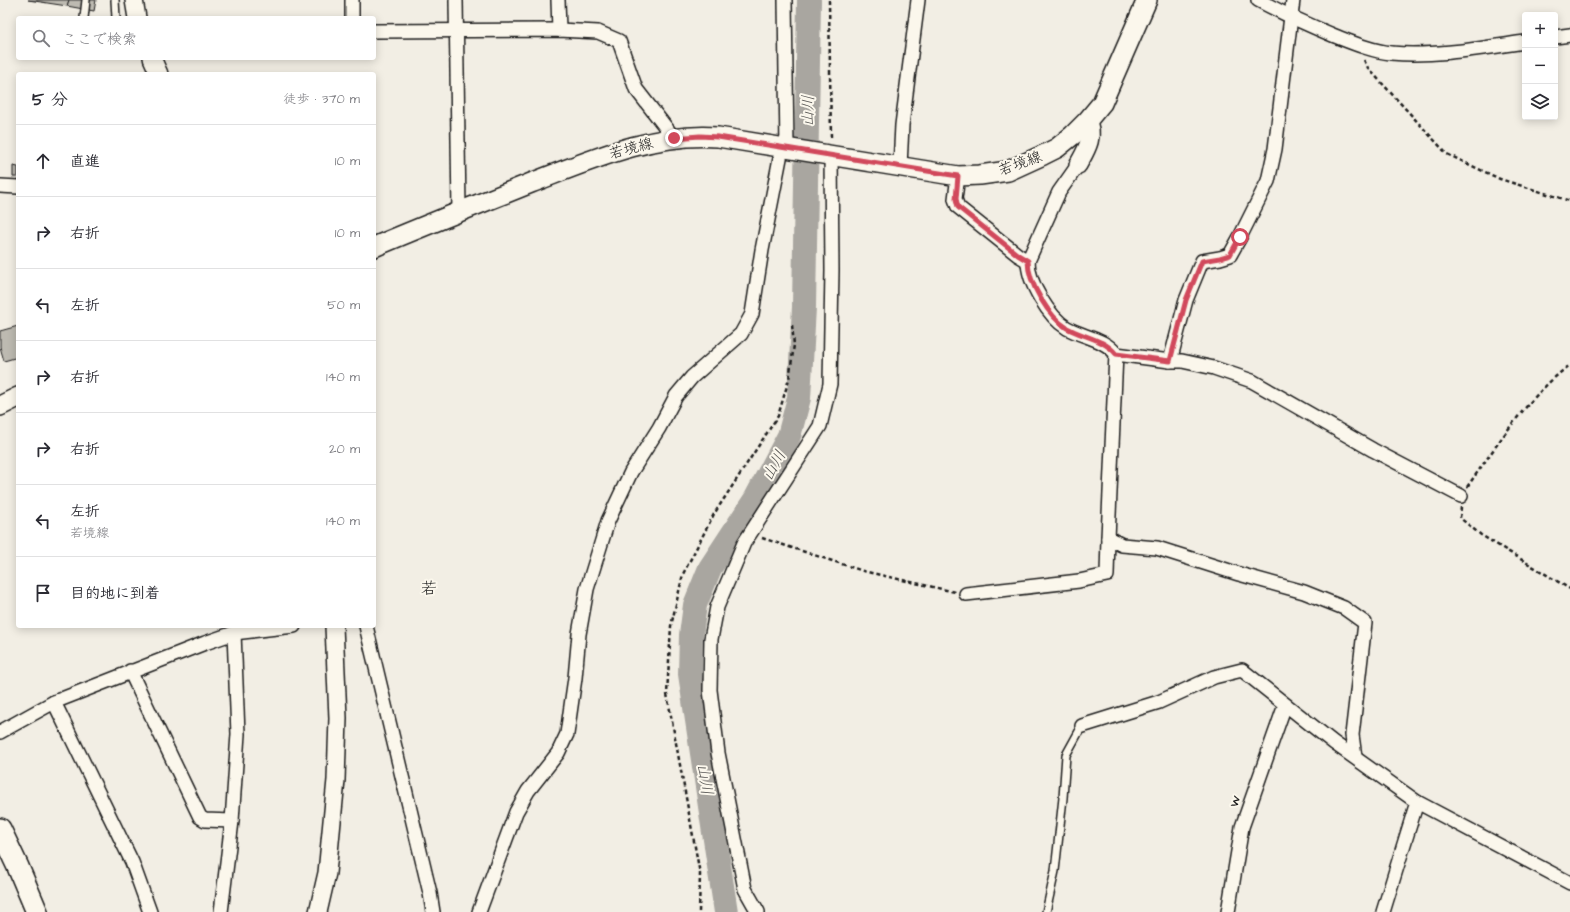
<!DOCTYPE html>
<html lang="ja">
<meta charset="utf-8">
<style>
:root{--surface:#fff;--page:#f7f7f7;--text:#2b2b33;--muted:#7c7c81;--line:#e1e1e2}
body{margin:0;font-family:"Architects Daughter","Klee One",sans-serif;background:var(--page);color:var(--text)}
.controls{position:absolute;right:12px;top:12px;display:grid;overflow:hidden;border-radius:4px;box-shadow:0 2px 10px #0003}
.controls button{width:36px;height:36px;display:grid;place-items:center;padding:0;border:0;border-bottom:1px solid var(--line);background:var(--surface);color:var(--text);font:20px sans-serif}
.stop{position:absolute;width:12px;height:12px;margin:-9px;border:3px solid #d1495b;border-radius:50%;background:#fff}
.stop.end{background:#d1495b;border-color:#fff;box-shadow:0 1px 4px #0008}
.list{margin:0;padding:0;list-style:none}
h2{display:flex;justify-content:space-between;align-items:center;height:52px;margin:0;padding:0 16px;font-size:17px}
h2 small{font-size:13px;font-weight:400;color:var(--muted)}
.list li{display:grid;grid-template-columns:26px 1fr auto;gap:12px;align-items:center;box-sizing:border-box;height:72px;padding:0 16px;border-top:1px solid var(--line)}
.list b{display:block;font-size:15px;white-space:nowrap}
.list p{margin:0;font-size:13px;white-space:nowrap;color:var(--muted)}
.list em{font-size:13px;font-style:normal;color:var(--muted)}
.icon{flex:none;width:22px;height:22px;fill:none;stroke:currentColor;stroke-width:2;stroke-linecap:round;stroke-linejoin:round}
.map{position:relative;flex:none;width:1570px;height:912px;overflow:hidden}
.search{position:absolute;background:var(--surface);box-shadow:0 2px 10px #0003;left:16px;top:16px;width:360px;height:44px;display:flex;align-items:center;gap:10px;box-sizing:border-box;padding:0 14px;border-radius:4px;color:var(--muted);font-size:15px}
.panel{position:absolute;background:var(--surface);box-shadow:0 2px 10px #0003;left:16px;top:72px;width:360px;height:556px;border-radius:4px}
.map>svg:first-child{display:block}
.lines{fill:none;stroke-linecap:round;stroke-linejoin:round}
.river{stroke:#a9a6a0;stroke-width:24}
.building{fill:#bdbab1;stroke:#1c1c1c}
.service-casing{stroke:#1c1c1c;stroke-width:10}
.minor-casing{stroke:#1c1c1c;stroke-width:16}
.tertiary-casing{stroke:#1c1c1c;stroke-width:20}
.secondary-casing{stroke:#1c1c1c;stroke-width:22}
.primary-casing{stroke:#1c1c1c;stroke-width:24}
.path{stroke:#1c1c1c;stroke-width:2.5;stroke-dasharray:4 3;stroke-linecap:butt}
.service{stroke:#fbf7ec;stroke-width:7}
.minor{stroke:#fbf7ec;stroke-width:13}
.tertiary{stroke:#fbf7ec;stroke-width:17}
.secondary{stroke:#fbf7ec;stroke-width:19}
.primary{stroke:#fbf7ec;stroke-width:21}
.route{stroke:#d1495b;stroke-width:5}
.labels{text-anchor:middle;stroke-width:4;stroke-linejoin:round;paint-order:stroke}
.street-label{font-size:15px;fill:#1c1c1c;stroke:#fbf7ec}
.water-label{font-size:16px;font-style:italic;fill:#545351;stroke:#fbf7ec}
.quarter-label{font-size:17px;fill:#1c1c1c;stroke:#fbf7ec}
</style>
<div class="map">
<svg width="1570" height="912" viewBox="0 0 1570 912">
<rect width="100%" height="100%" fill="#f2eee4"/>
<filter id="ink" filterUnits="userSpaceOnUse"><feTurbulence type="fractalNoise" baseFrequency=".025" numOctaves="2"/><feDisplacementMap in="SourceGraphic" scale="8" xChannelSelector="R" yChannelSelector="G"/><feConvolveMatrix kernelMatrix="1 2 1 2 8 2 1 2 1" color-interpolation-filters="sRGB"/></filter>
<g filter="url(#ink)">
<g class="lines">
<polyline class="river" points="726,912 690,674 691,635 695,605 710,568 756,498 789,436 799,398 804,307 809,0"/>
</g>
<g class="building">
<polygon points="28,0 69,0 67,6"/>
<polygon points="69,0 96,0 94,11 67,6"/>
<polygon points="13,166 18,167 18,177 13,177"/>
<polygon points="18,326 18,357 4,361 0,347 0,331"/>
</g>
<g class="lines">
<defs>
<g id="service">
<polyline points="115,0 116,18"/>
<polyline points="84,18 86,0"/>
<polyline points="1046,912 1055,871 1063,798 1066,755 1082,726"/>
</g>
<g id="minor">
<polyline points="352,0 352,18"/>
<polyline points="456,0 459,211"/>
<polyline points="558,0 559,30"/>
<polyline points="785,0 787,149"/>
<path d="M 1258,0 C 1284,14 1308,25 1335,36 C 1353,43 1372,51 1391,53 C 1434,57 1483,48 1525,42"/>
<polyline points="374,31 559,30 598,32 619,41 636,89 674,138"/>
<polyline points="1555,37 1570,35"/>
<polyline points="900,166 902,125 918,0"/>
<polyline points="958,176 955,199 958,207 1018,255 1028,261 1059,192 1078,165"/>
<polyline points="0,186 18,187"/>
<path d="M 1028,261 C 1028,283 1049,317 1067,328 C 1083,337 1105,339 1116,354 L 1108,538 L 1122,545 L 1157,548 L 1239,574 L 1304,592 L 1344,608 L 1365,623 L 1352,735 L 1355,757"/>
<polyline points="1116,354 1170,361 1182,361 1214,368 1252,381 1373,450 1461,496"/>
<polyline points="1170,361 1186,300 1202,261 1220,258 1230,255 1240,237 1268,181 1275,149 1293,0"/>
<polyline points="966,594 1079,581 1107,575 1108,538"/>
<polyline points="366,626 430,893 433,912"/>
<polyline points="130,671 200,817 205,820 232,821"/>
<polyline points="54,702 132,862 150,912"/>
<polyline points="1082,726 1159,702 1214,677 1242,670 1334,743 1417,802 1383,912"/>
<polyline points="0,732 54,702 205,643 234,633 294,626"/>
<polyline points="1417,802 1570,883"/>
<polyline points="221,912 232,821 238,734 234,633"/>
<polyline points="479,912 516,812 528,791 558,753 567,734 575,678 579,634 587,589 608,521 631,472 659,428 676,396 692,377 741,334 752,314 762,250 782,148"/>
<polyline points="758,912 745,889 718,753 710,690 711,639 717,607 744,543 820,426 830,384 832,270 831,155"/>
<polyline points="1228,912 1242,827 1285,705"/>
</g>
<g id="tertiary">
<polyline points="134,0 137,18"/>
<polyline points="152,58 159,74"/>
<path d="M 1078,165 C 1085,152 1096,136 1087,121"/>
<polyline points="318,912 327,873 336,780 338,718 334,626"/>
</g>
<g id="secondary">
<path d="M 374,247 C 426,225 479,204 531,183 C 591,160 653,132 718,137 L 958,176 L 980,175 L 1008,171 L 1043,155 L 1057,148 L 1073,135 L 1087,121 L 1102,103 L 1147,0"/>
<polyline points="0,406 18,397"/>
</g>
<polyline id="primary" points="0,829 18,867 37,912"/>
</defs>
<use href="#service" class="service-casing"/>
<use href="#minor" class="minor-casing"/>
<use href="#tertiary" class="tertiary-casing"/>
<use href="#secondary" class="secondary-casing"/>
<use href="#primary" class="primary-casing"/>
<g class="path">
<polyline points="829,0 831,139"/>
<polyline points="1364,60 1368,68 1447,154 1500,179 1570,201"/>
<path d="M 1467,487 C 1498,444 1527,397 1570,365"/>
<polyline points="1461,507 1460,518 1481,535 1570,589"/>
<polyline points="762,538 863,571 955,592"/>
<polyline points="699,912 700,874 667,694 671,626 683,574 714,514 778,416 789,379 794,345 792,325"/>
</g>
<use href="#service" class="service"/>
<use href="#minor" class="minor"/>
<use href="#tertiary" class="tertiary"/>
<use href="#secondary" class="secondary"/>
<use href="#primary" class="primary"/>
</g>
</g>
<g class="lines" filter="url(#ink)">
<path class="route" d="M 674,138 L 700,136 L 718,137 L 958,176 L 956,199 L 958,207 L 1018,255 L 1028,261 C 1028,283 1049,317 1067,328 C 1083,337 1104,339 1116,354 L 1170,361 L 1186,300 L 1202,261 L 1220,258 L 1230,255 L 1240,237"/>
</g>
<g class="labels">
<g class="street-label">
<text transform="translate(631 148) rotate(-15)" y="5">若境線</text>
<text transform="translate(1020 163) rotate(-20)" y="5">若境線</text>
<text transform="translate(1234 801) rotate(-70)" y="5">w</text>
</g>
<g class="water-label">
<text transform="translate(807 111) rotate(-89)" y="6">山川</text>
<text transform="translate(773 465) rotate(-61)" y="6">山川</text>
<text transform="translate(706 779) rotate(81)" y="6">山川</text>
</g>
<g class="quarter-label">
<text x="429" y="594">若</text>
</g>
</g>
</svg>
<div class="controls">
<button>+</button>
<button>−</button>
<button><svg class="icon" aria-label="layers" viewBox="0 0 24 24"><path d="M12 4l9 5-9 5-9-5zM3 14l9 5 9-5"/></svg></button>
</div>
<div class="stop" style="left:1240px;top:237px"></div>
<div class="stop end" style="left:674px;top:138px"></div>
<div class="search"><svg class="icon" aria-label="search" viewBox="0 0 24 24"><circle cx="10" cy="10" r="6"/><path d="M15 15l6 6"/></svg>ここで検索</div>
<section class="panel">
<h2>5 分<small>徒歩 · 370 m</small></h2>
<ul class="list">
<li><svg class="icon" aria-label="ahead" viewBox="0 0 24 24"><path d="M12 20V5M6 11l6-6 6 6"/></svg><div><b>直進</b></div><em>10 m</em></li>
<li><svg class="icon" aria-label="right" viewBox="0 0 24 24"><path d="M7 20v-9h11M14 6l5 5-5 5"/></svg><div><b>右折</b></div><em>10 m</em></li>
<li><svg class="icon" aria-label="left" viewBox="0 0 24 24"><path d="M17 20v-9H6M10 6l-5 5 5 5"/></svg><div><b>左折</b></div><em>50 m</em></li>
<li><svg class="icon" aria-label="right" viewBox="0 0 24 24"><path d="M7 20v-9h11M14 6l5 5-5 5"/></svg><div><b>右折</b></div><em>140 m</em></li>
<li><svg class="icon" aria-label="right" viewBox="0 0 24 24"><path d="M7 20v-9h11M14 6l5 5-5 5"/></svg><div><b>右折</b></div><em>20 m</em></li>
<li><svg class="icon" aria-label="left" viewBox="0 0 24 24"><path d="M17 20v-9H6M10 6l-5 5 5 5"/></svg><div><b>左折</b><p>若境線</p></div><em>140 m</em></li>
<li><svg class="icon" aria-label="arrive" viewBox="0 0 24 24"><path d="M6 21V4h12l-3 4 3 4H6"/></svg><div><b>目的地に到着</b></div></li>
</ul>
</section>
</div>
